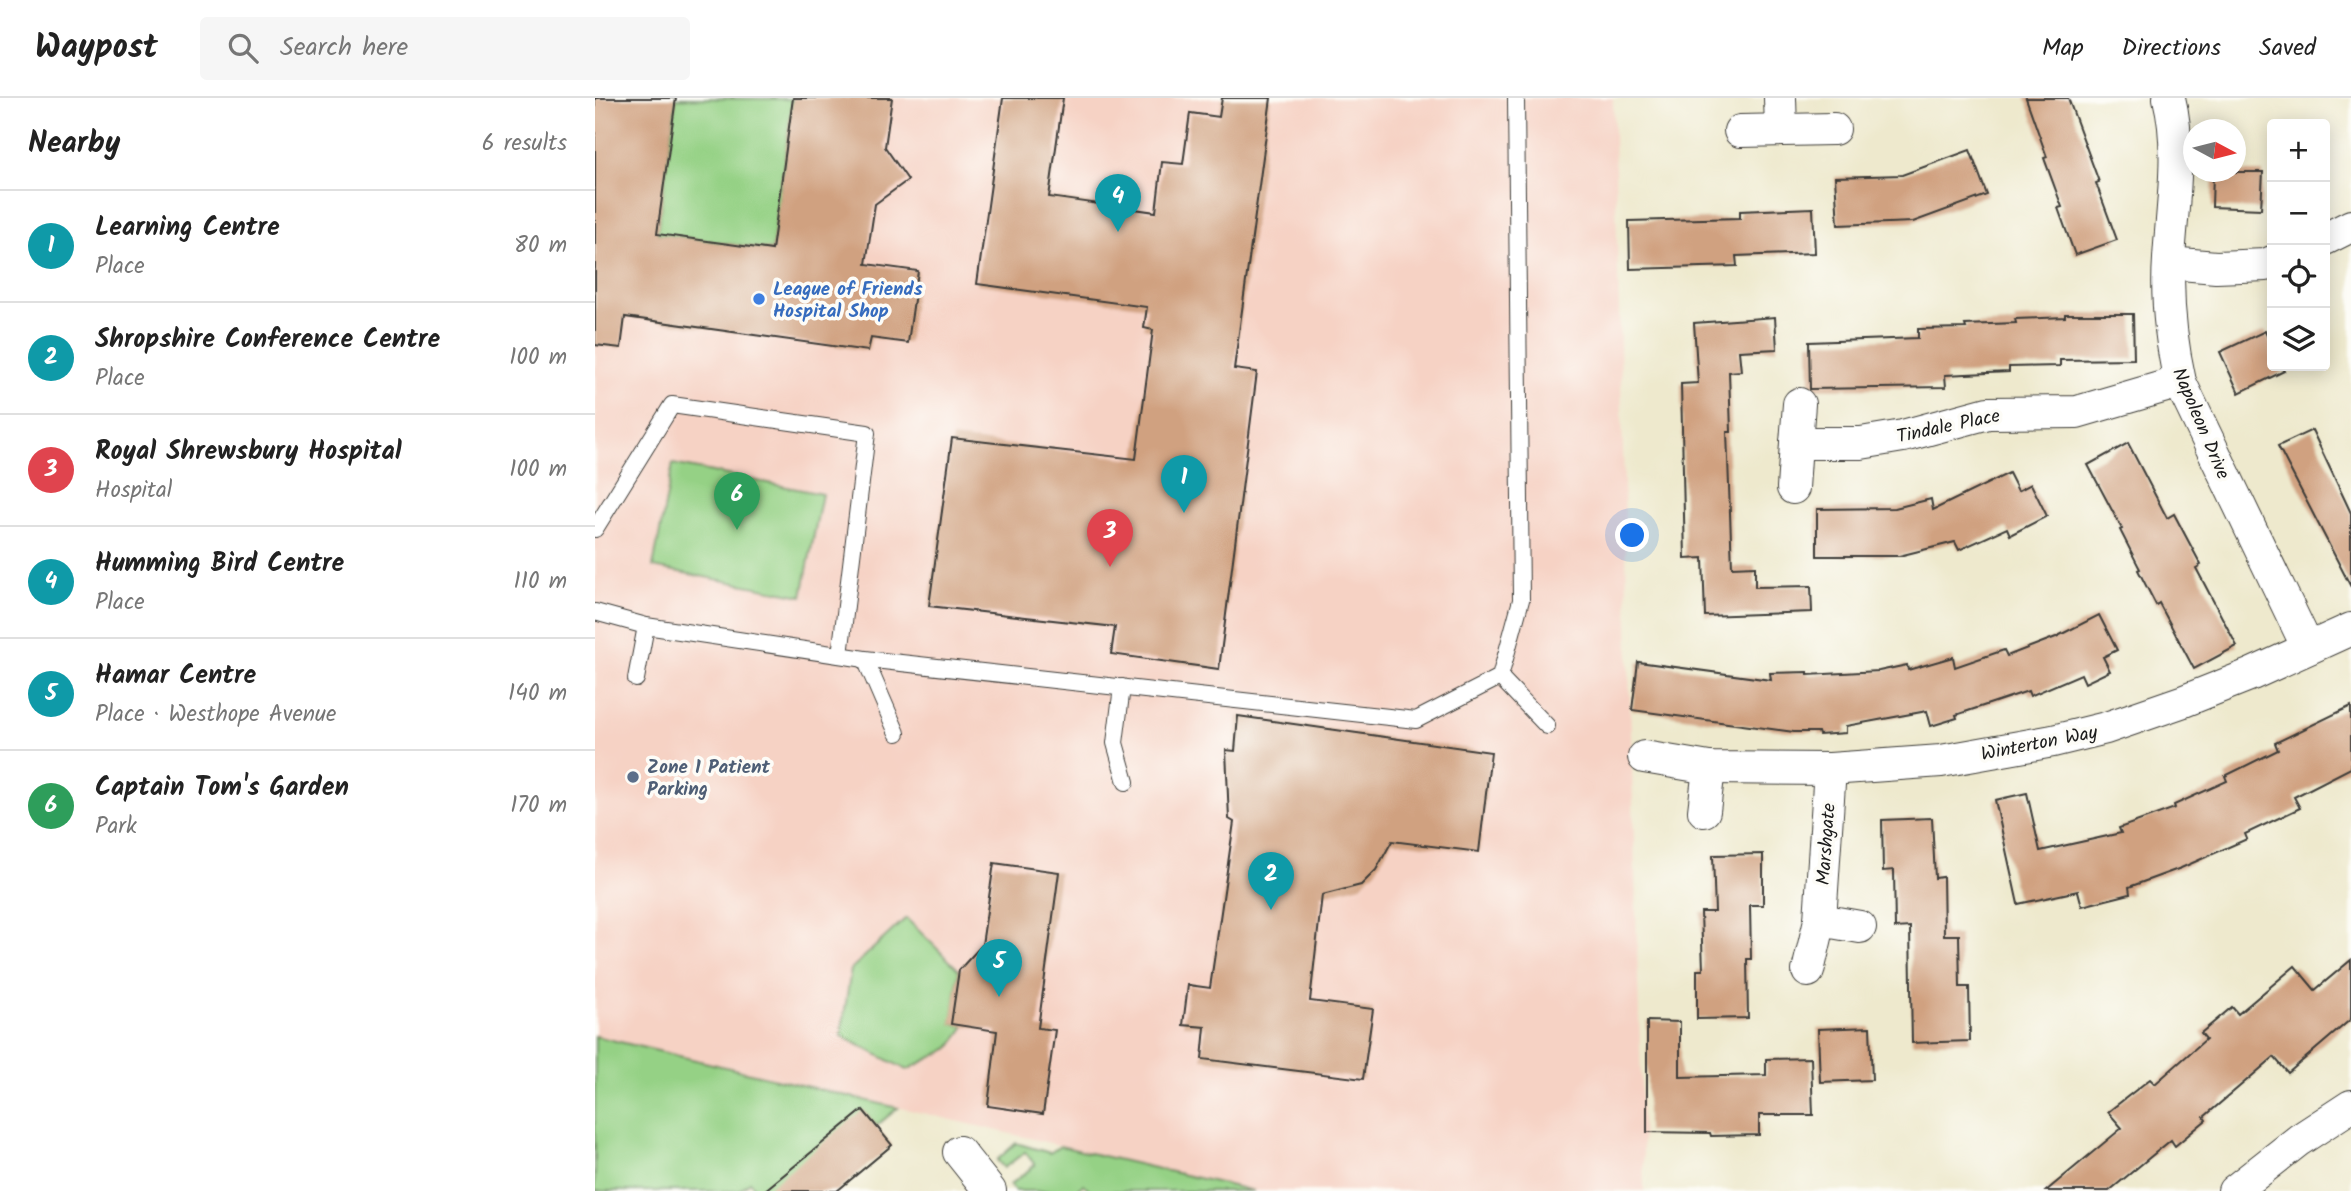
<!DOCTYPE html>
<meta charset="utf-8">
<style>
:root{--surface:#fff;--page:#f6f6f6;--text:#222;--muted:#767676;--line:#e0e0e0;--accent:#c8321e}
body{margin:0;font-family:Kalam,sans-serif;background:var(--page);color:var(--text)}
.controls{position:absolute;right:21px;top:21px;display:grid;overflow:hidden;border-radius:7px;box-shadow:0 4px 18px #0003}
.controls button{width:63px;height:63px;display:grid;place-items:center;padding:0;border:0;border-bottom:2px solid var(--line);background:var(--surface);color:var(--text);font:35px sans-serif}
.compass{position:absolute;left:1588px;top:21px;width:63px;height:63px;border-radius:50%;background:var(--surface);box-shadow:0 4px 18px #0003;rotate:97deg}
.you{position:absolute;left:1038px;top:438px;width:24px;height:24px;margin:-18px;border:5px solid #fff;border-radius:50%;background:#1a73e8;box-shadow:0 0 0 10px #1a73e833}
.badge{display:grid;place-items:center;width:46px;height:46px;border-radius:50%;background:var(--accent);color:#fff;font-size:23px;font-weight:700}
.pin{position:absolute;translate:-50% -58px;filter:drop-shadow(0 2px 4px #0008)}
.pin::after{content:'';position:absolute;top:37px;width:24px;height:21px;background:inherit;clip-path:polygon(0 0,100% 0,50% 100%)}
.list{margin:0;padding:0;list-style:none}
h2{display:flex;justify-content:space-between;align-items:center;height:91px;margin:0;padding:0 28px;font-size:30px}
h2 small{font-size:23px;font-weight:400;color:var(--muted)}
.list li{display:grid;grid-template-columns:46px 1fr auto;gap:21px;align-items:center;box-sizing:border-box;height:112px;padding:0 28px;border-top:2px solid var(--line)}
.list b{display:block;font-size:26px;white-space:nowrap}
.list p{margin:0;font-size:23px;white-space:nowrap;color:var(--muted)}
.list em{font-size:23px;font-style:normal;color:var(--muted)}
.icon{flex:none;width:38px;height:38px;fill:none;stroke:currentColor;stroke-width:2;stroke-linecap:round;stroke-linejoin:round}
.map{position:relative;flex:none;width:1756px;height:1093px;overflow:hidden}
header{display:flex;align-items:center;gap:42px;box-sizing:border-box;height:98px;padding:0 35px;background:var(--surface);border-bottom:2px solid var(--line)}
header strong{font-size:33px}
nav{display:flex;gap:38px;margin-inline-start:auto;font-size:24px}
.search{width:490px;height:63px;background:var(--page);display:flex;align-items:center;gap:18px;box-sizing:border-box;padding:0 24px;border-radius:7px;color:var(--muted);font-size:26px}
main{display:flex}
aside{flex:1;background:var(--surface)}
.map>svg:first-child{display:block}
.built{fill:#f6d2c4}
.garden{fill:#95d185;stroke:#587650;stroke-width:2}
.building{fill:#d0a180}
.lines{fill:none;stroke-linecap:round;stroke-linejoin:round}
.lane-casing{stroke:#3c3b37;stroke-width:18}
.street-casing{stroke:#3c3b37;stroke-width:34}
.lane{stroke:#fff;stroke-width:16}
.street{stroke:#fff;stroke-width:32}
.shop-dot{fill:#3f7fe0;stroke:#fdfcf7;stroke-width:2.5}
.service-dot{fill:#5c6f8a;stroke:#fdfcf7;stroke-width:2.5}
.labels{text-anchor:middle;stroke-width:7;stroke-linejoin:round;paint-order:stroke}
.shop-label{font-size:19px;font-weight:bold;fill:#366cbe;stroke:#fdfcf7;text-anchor:start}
.street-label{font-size:19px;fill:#1c1c1c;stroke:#fdfcf7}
.service-label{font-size:19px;font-weight:bold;fill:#4e5e75;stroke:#fdfcf7;text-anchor:start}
</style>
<header>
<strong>Waypost</strong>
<div class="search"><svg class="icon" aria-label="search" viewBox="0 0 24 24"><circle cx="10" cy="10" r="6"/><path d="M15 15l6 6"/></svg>Search here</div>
<nav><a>Map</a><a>Directions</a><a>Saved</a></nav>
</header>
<main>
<aside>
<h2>Nearby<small>6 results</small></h2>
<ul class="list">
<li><span class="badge" style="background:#0f9aa8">1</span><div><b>Learning Centre</b><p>Place</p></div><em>80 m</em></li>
<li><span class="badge" style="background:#0f9aa8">2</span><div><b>Shropshire Conference Centre</b><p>Place</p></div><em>100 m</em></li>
<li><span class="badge" style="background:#e0444e">3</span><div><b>Royal Shrewsbury Hospital</b><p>Hospital</p></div><em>100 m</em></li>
<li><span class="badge" style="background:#0f9aa8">4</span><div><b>Humming Bird Centre</b><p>Place</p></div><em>110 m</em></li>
<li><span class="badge" style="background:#0f9aa8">5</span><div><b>Hamar Centre</b><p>Place · Westhope Avenue</p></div><em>140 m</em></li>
<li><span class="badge" style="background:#2e9e5b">6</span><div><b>Captain Tom's Garden</b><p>Park</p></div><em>170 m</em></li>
</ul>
</aside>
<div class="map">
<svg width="1756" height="1093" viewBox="0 0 1756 1093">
<rect width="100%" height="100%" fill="#fdfcf7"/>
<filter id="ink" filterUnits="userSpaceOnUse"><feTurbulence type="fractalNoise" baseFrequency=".0143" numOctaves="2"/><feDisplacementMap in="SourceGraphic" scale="14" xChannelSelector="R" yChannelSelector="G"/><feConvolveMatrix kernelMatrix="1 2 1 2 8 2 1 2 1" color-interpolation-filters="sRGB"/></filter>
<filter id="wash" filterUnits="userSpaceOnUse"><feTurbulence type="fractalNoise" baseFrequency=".00686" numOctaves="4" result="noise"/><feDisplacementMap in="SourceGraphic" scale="28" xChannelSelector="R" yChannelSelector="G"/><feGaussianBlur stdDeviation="1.57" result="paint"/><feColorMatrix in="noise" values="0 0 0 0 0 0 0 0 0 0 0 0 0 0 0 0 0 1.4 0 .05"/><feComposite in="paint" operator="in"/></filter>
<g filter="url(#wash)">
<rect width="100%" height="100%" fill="#eee9cd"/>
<polygon class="built" points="0,0 1018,0 1049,1093 659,1093 0,938"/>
<g class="garden">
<polygon points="81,0 198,1 177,152 62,136"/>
<polygon points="78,366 227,396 207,498 58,469"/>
<polygon points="311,820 364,872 357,926 370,928 355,950 312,972 246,938 256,871"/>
<polygon points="0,938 303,1010 281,1028 268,1013 193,1093 162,1093 155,1084 143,1093 0,1093"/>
<polygon points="421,1045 455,1055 465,1048 659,1093 495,1093 489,1086 480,1093 420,1093 415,1087 440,1067 430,1054 409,1070 402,1062"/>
</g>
<g id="blocks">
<g class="building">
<polygon points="0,0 81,0 62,136 177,152 198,0 297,0 290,49 313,82 280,106 271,166 323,173 313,245 276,240 273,253 30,219 26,250 0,247"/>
<polygon points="408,0 468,0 454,99 561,114 567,64 588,66 595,15 624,19 627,0 676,0 639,271 662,274 624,571 516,556 520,529 334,508 357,340 541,361 558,232 549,230 552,209 382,186"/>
<polygon points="1431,0 1473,0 1504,84 1501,85 1522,142 1480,157 1463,110 1467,109 1449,60 1452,59"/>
<polygon points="1375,52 1392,97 1318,124 1243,127 1240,79 1307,77"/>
<polygon points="1618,74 1668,74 1666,111 1617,109"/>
<polygon points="1218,110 1220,155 1141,158 1142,168 1035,171 1034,123 1145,120 1145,113"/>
<polygon points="1470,216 1538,216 1539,261 1465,262 1465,268 1414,269 1414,274 1350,277 1351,289 1215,291 1214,244 1323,240 1323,231 1371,230 1370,227 1421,225 1420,221 1470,219"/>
<polygon points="1180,219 1182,251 1144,253 1146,273 1134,274 1136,334 1132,334 1137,469 1160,468 1160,489 1216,488 1217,514 1110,518 1108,460 1090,461 1086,286 1103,285 1099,225"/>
<polygon points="1670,233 1677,249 1677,268 1686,268 1689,273 1644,295 1625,254"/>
<polygon points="1717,332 1756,415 1756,489 1683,348"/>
<polygon points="1533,345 1572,420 1579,416 1606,467 1601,470 1642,548 1599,571 1564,505 1561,507 1543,472 1545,471 1525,432 1527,431 1493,367"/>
<polygon points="1414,375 1423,393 1436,386 1452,418 1415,437 1412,430 1364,452 1360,444 1304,458 1222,458 1222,411 1300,410 1336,401 1338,412"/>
<polygon points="1504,517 1522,552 1508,559 1515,573 1490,585 1486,576 1435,598 1433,593 1361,617 1362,620 1336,628 1332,613 1251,628 1251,635 1224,637 1223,634 1199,634 1037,612 1043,564 1176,582 1175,575 1213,574 1213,577 1284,573 1312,567 1313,572 1358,559 1360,569 1409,552 1412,558 1461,539"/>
<polygon points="1756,608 1756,670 1699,699 1705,710 1650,736 1652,741 1586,770 1534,789 1535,796 1487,808 1483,793 1423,806 1400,702 1432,695 1445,753 1526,735 1524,730 1580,710 1579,707 1632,683 1630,678 1683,652 1680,645"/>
<polygon points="643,618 896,654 884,754 797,743 781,772 766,787 727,797 715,903 778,911 768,981 607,961 610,929 588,927 593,887 615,890 639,724 634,721 631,652 640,653"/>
<polygon points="1337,720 1340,780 1348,779 1349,837 1364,837 1365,889 1374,889 1375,943 1317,945 1315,829 1300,830 1299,772 1288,773 1287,722"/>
<polygon points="1168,756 1168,807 1155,807 1156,861 1152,861 1153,920 1102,921 1102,872 1108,872 1106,814 1120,814 1118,757"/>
<polygon points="399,765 464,774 443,930 460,932 448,1016 393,1008 402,933 356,926 364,872 387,847"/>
<polygon points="1756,862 1756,921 1693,975 1679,959 1609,1019 1611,1022 1580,1048 1576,1042 1514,1093 1451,1093 1527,1030 1513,1014 1555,981 1560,986 1611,941 1606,935 1637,909 1643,916 1700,868 1720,892"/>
<polygon points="1052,923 1085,924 1085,979 1171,977 1171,961 1216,960 1218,1017 1164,1017 1164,1037 1116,1038 1115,1035 1052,1034"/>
<polygon points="1275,929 1277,982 1225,984 1223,931"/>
<polygon points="268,1012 297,1047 242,1093 169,1093"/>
</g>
</g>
</g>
<g filter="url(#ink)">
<use href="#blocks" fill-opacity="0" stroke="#3c3b37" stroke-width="2"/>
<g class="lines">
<defs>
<g id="lane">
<polyline points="0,431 77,307 272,335 245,557"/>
<polyline points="0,514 51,528 270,561 821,622 905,579 926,502 921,0"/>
<polyline points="270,561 302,635"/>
<polyline points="905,579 952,628"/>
<polyline points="41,581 51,528"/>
<polyline points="527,589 520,645 531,684"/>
</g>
<g id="street">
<polyline points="1185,0 1186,31"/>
<path d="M 1574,0 C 1587,51 1577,109 1574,161 C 1571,203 1576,243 1585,284 L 1713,550"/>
<polyline points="1145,33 1239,31"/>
<polyline points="1730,141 1756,128"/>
<polyline points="1574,165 1621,169 1671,167 1677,164"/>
<polyline points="1204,306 1201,345 1266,345 1308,338 1393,315 1482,314 1585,284"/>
<polyline points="1198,390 1201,345"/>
<polyline points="1049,659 1114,670 1235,671 1346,663 1458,643 1511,630 1589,603 1657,576 1756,531"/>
<polyline points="1109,713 1114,670"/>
<polyline points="1225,822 1265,829"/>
<polyline points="1213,873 1225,822 1235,671"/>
<polyline points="364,1054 395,1093"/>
<polyline points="1639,1093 1704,1042 1756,1008"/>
</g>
</defs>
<use href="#lane" class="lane-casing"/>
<use href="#street" class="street-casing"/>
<use href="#lane" class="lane"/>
<use href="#street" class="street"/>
</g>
</g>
<circle class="shop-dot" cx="164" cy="201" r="7"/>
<circle class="service-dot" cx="38" cy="679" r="7"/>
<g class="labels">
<g class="shop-label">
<text x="178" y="197">League of Friends<tspan x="178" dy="22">Hospital Shop</tspan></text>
</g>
<g class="street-label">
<text transform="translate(1607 325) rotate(67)" y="7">Napoleon Drive</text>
<text transform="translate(1353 327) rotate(-12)" y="7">Tindale Place</text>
<text transform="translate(1444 644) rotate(-11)" y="7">Winterton Way</text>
<text transform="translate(1230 746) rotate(-86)" y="7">Marshgate</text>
</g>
<g class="service-label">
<text x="52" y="675">Zone 1 Patient<tspan x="52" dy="22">Parking</tspan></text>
</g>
</g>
</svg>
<div class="controls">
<button>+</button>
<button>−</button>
<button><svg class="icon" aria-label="locate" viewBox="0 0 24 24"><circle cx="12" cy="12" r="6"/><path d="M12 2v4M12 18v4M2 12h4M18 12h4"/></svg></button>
<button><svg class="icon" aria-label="layers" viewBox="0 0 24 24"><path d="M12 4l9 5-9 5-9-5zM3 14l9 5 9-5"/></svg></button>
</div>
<svg class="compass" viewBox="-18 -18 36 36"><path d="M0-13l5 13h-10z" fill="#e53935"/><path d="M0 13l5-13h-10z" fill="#767676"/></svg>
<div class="you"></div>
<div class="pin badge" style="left:589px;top:415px;background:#0f9aa8">1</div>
<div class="pin badge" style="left:676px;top:812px;background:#0f9aa8">2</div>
<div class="pin badge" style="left:515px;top:469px;background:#e0444e">3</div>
<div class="pin badge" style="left:523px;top:134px;background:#0f9aa8">4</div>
<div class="pin badge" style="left:404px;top:899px;background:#0f9aa8">5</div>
<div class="pin badge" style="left:142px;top:432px;background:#2e9e5b">6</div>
</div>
</main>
